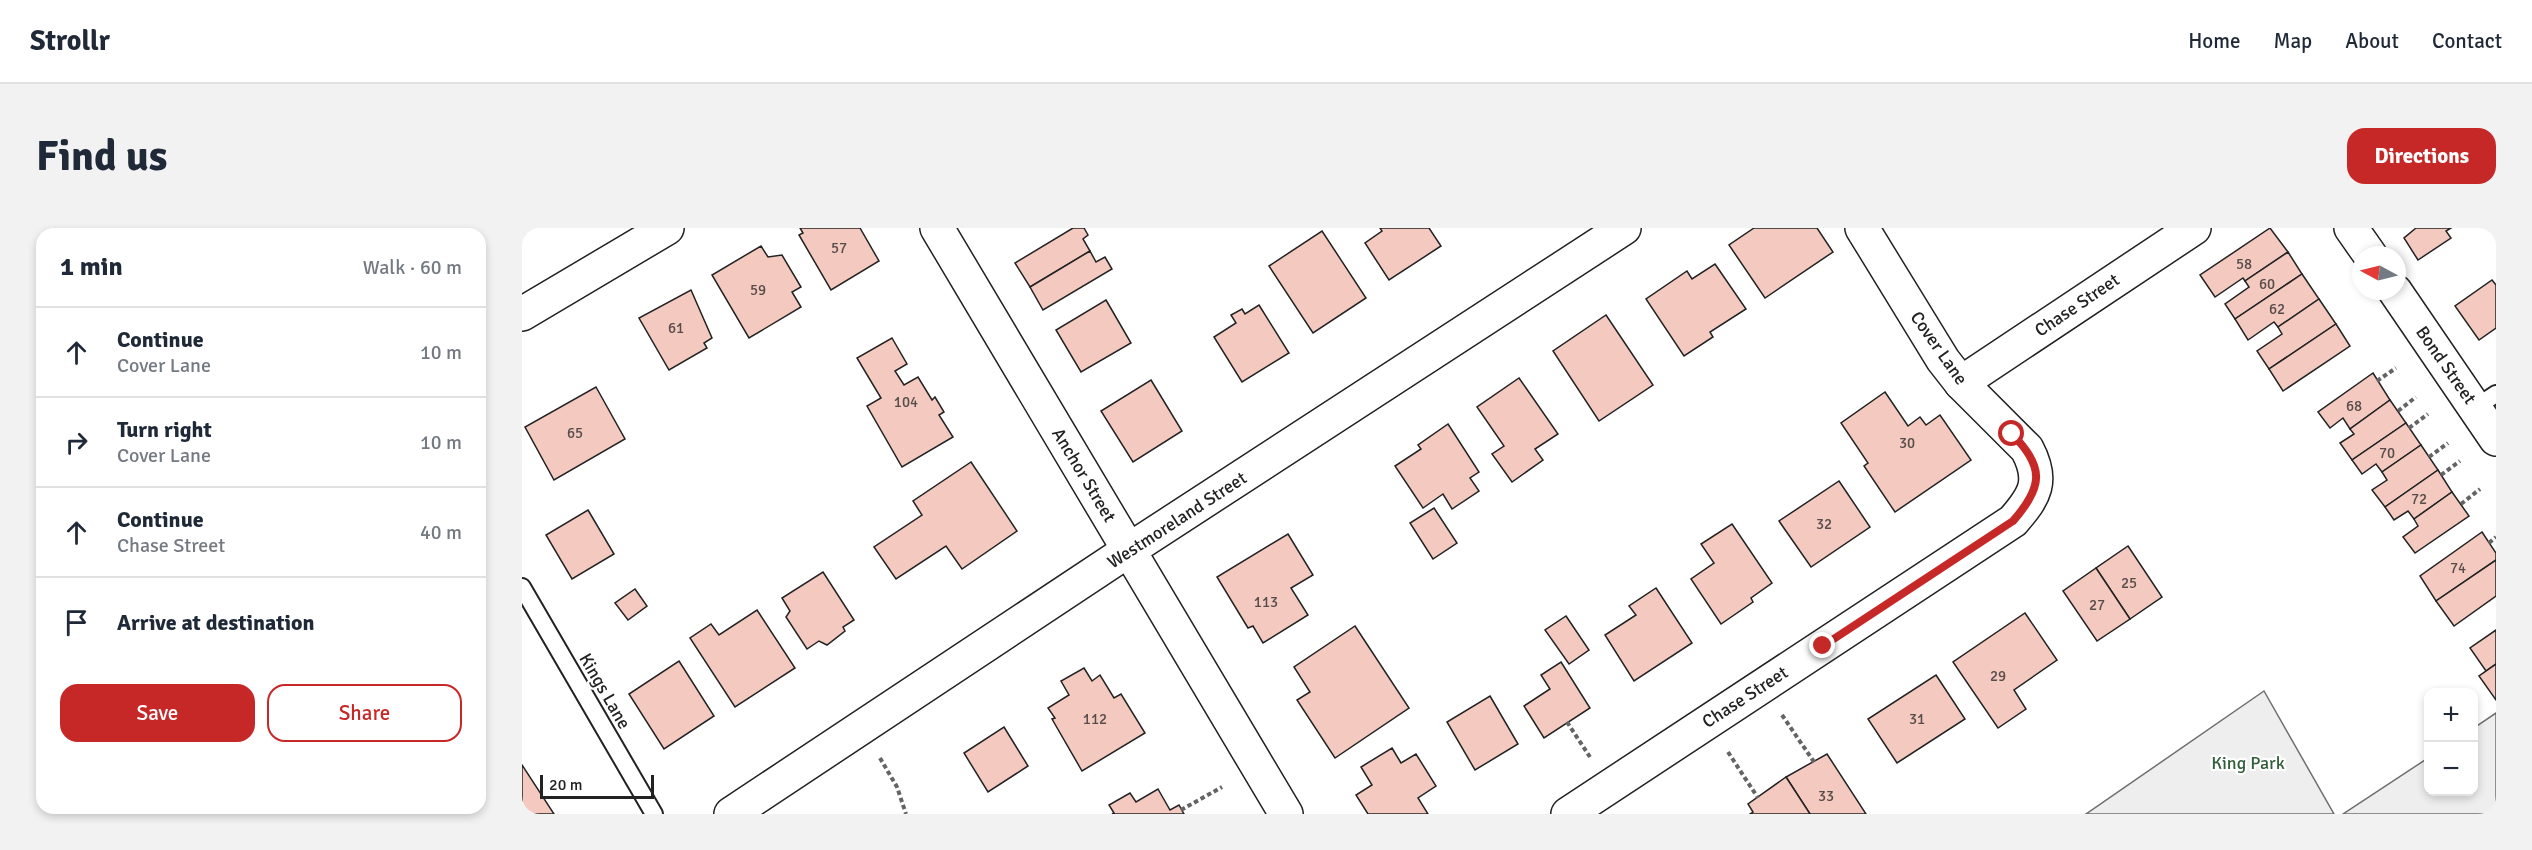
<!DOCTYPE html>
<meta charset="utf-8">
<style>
:root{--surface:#fff;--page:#f2f2f3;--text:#1f2937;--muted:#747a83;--line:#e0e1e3;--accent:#c62828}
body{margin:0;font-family:Signika,sans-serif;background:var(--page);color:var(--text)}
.controls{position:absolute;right:18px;bottom:18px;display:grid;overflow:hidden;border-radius:12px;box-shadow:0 3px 9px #0003}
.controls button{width:54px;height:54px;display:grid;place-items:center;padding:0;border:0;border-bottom:2px solid var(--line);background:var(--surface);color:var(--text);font:30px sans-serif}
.compass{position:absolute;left:1830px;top:18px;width:54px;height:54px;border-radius:50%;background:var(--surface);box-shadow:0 3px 9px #0003;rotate:277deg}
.scale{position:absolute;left:18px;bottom:15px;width:114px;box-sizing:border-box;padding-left:6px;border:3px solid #222;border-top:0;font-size:16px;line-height:21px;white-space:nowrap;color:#222;-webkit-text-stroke:4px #fff;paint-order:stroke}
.stop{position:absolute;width:18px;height:18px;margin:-14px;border:4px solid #c62828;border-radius:50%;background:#fff}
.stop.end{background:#c62828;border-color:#fff;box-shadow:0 2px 6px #0008}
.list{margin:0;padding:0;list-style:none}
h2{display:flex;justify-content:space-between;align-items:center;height:78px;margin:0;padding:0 24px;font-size:26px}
h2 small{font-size:20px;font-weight:400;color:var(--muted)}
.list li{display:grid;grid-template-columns:39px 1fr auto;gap:18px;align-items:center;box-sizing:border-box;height:90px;padding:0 24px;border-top:2px solid var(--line)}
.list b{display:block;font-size:22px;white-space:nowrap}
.list p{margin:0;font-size:20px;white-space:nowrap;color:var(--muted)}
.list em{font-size:20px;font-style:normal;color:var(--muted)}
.actions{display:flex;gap:12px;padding:18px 24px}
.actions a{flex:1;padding:14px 0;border:2px solid var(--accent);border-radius:18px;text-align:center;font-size:21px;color:var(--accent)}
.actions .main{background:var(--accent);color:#fff}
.icon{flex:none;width:33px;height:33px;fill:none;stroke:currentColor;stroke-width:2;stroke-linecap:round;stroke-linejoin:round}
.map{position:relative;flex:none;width:1974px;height:586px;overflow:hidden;border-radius:18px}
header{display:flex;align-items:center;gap:36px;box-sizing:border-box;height:84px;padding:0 30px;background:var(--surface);border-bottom:2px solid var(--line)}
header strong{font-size:28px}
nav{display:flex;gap:33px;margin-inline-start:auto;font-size:21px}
.intro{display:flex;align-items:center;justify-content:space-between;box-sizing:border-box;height:144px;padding:0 36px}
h1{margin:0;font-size:42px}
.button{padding:15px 27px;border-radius:18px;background:var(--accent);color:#fff;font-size:21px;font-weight:700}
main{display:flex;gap:36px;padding:0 36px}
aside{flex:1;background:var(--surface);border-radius:18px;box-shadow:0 3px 9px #0003}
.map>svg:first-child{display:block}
.green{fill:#eee;stroke:#6f6f6f;stroke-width:1.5}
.building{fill:#f3c9c0;stroke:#222;stroke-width:1.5}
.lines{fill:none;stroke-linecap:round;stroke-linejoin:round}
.service-casing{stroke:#222;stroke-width:20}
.minor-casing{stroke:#222;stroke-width:36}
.tertiary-casing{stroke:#222;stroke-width:36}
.path{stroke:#646464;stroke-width:4;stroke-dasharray:4.5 3;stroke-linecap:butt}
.service{stroke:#fff;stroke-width:16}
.minor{stroke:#fff;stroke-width:33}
.tertiary{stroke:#fff;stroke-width:33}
.route{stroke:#c62828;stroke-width:8}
.labels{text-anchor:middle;stroke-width:4.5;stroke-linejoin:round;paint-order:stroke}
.number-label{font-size:15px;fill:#564c4a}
.street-label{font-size:18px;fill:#222;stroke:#fff}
.park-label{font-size:18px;fill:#2f5e38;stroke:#fff}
</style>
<header>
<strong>Strollr</strong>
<nav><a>Home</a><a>Map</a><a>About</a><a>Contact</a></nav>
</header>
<div class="intro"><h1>Find us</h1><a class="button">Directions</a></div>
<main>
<aside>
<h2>1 min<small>Walk · 60 m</small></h2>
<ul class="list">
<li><svg class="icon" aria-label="ahead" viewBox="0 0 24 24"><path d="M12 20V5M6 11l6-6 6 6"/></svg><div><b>Continue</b><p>Cover Lane</p></div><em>10 m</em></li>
<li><svg class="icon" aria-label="right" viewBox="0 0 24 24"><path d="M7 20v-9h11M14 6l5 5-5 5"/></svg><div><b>Turn right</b><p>Cover Lane</p></div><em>10 m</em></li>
<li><svg class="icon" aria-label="ahead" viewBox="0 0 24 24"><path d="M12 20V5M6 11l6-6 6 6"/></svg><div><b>Continue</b><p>Chase Street</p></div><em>40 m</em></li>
<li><svg class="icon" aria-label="arrive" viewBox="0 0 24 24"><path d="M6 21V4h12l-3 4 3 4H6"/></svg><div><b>Arrive at destination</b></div></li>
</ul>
<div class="actions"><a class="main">Save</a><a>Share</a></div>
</aside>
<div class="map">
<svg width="1974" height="586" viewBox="0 0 1974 586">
<rect width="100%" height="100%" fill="#fff"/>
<g class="green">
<polygon points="1742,463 1812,586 1564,586"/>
<polygon points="1974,485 1974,582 1968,586 1821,586 1906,530 1906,564 1952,564 1952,500"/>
</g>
<g class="building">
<polygon points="278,0 338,0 357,33 309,62 277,7 281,5"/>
<polygon points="551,0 562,0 566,7 561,11 568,23 508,59 493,35"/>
<polygon points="858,0 907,0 919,18 867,52 843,15 860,3"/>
<polygon points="1232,0 1295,0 1311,24 1243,70 1207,17"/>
<polygon points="1748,0 1766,24 1723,53 1721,50 1693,69 1678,47"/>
<polygon points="1894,0 1929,0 1924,3 1929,10 1896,32 1882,10"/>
<polygon points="800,3 844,70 791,105 747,38"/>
<polygon points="239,18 246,29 260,27 279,59 270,64 279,79 227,110 190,47"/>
<polygon points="568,23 574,34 583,29 590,41 521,82 508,59"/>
<polygon points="1766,24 1780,46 1713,91 1703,76 1727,59 1723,53"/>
<polygon points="1193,36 1224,81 1188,104 1191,109 1162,128 1124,71 1165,43 1170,51"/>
<polygon points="1780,46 1797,71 1756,99 1752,94 1726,112 1713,91"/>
<polygon points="1970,52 1974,57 1974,100 1957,112 1933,78"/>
<polygon points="169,62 190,110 182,115 185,120 147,142 117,90"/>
<polygon points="1797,71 1814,96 1747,141 1735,123 1760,106 1756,99"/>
<polygon points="584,72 609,115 559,144 534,102"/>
<polygon points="737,77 767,125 720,154 692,109 714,95 709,87 720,81 723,86"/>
<polygon points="1084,87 1131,157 1077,193 1031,123"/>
<polygon points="1814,96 1828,118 1761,163 1747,141"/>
<polygon points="370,110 385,136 373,143 382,157 396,149 410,172 413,169 422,184 417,187 431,209 380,239 345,178 359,170 335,130"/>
<polygon points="1851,145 1868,172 1828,201 1821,190 1808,200 1796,184"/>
<polygon points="997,150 1036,206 1013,221 1021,232 990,254 970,226 982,218 955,179"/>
<polygon points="629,152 660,203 611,234 579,183"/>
<polygon points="74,159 103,211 32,252 3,199"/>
<polygon points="1363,164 1386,198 1398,189 1404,197 1418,187 1449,232 1373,284 1342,238 1346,235 1319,195"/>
<polygon points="1868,172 1884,195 1830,232 1818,215 1832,206 1828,201"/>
<polygon points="1884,195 1899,217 1860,244 1854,236 1840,246 1830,232"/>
<polygon points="926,196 957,244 948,250 957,263 930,281 921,266 901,280 873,238 899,221 896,217"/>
<polygon points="1899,217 1916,242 1863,279 1850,262 1865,252 1860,244"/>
<polygon points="449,234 495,303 440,341 424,318 374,351 352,319 400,287 391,273"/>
<polygon points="1916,242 1930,264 1892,291 1886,283 1872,292 1863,279"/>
<polygon points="1317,253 1348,299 1289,339 1257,293"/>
<polygon points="1930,264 1947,288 1893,325 1881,309 1896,298 1892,291"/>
<polygon points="912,280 935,315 911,331 888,295"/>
<polygon points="66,282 92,326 50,351 24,307"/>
<polygon points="1210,296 1250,355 1229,370 1231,374 1199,396 1169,351 1192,335 1179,316"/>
<polygon points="1960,304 1974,325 1974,332 1914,373 1898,348"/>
<polygon points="766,306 791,347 769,360 786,387 741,415 731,398 726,400 695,349"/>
<polygon points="1606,318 1640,369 1608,391 1574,340"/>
<polygon points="1974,332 1974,368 1932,398 1914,373"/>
<polygon points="1574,340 1608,391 1575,413 1541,363"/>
<polygon points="301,344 332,392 321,399 323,403 305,417 297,413 285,421 264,389 268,383 260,370"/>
<polygon points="1134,360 1170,415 1112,453 1083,407 1114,387 1107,378"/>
<polygon points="113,361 125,378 106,392 93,375"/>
<polygon points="235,382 273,440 213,479 168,410 189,396 197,407"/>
<polygon points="1503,385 1535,432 1492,462 1504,481 1476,500 1431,434"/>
<polygon points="1044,388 1067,422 1047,436 1023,402"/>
<polygon points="833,398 887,480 813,530 775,472 788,464 772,439"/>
<polygon points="1974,402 1974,436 1964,443 1948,420"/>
<polygon points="157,433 192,488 142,521 107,466"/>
<polygon points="1039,434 1068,480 1022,510 1002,478 1028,461 1019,447"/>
<polygon points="1974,436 1974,472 1957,448"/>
<polygon points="562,440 570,453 578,447 592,470 599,466 623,505 560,543 530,491 533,490 526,480 547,467 539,453"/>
<polygon points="1414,447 1443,491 1375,535 1346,491"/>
<polygon points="968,468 996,516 953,542 925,494"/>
<polygon points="482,499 506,538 466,564 442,525"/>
<polygon points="870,520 879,535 894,526 914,558 896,570 906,586 846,586 834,567 850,557 839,539"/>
<polygon points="1305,526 1344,586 1288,586 1264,549"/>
<polygon points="0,537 32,586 0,586"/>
<polygon points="1264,549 1288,586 1228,586 1231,584 1226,576"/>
<polygon points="636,561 648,582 657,577 662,586 590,586 592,585 587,577 608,565 614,574"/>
</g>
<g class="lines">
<defs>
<g id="service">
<polyline points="1953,180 1974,166"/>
<polyline points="0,359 132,586"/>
</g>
<g id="minor">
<polyline points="415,0 764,586"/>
<polyline points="1829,0 1848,27"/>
<polyline points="1873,63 1974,211"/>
<polyline points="1439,155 1672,0"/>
<polyline points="209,586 607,322 1102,0"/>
<path d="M 1046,586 L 1491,293 C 1513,268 1522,253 1505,221 L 1439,155 L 1421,132 L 1340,0"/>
</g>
<polyline id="tertiary" points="0,86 145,0"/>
</defs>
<use href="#service" class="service-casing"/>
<use href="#minor" class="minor-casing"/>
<use href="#tertiary" class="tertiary-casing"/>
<g class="path">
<polyline points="1855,153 1874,140"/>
<polyline points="1876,183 1894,169"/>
<polyline points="1887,200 1906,186"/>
<polyline points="1907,229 1926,215"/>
<polyline points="1919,247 1938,233"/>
<polyline points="1939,276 1958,261"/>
<polyline points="1967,315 1974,309"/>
<polyline points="1260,487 1292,534"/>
<polyline points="1045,494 1068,529"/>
<polyline points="1206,524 1236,570"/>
<polyline points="358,530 375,559 384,586"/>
<polyline points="659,582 700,559"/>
</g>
<use href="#service" class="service"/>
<use href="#minor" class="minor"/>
<use href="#tertiary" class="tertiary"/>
</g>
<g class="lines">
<path class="route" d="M 1301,418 L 1491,293 C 1521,259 1523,239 1490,206"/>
</g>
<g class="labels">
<g class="number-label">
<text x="317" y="25">57</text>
<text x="1722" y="41">58</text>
<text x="1745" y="61">60</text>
<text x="236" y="67">59</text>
<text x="1755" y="86">62</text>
<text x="154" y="105">61</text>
<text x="384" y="179">104</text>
<text x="1832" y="183">68</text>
<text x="53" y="210">65</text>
<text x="1385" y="220">30</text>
<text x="1865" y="230">70</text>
<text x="1897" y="276">72</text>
<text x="1302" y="301">32</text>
<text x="1936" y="345">74</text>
<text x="1607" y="360">25</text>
<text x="744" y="379">113</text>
<text x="1575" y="382">27</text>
<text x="1476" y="453">29</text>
<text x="573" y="496">112</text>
<text x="1395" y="496">31</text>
<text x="1304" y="573">33</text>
</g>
<g class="street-label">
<text transform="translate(1555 77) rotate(-34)" y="6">Chase Street</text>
<text transform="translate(1417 120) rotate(55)" y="6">Cover Lane</text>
<text transform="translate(1924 137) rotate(55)" y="6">Bond Street</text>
<text transform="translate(562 247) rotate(59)" y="6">Anchor Street</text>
<text transform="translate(655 292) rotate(-33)" y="6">Westmoreland Street</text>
<text transform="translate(83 463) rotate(60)" y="6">Kings Lane</text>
<text transform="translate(1223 469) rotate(-33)" y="6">Chase Street</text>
</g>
<g class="park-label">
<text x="1726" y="541">King Park</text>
</g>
</g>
</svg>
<div class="controls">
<button>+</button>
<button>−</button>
</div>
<svg class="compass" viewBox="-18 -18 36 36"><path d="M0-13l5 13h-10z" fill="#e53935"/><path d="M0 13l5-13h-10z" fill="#747a83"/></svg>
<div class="scale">20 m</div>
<div class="stop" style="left:1490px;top:206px"></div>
<div class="stop end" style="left:1301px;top:418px"></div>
</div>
</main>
